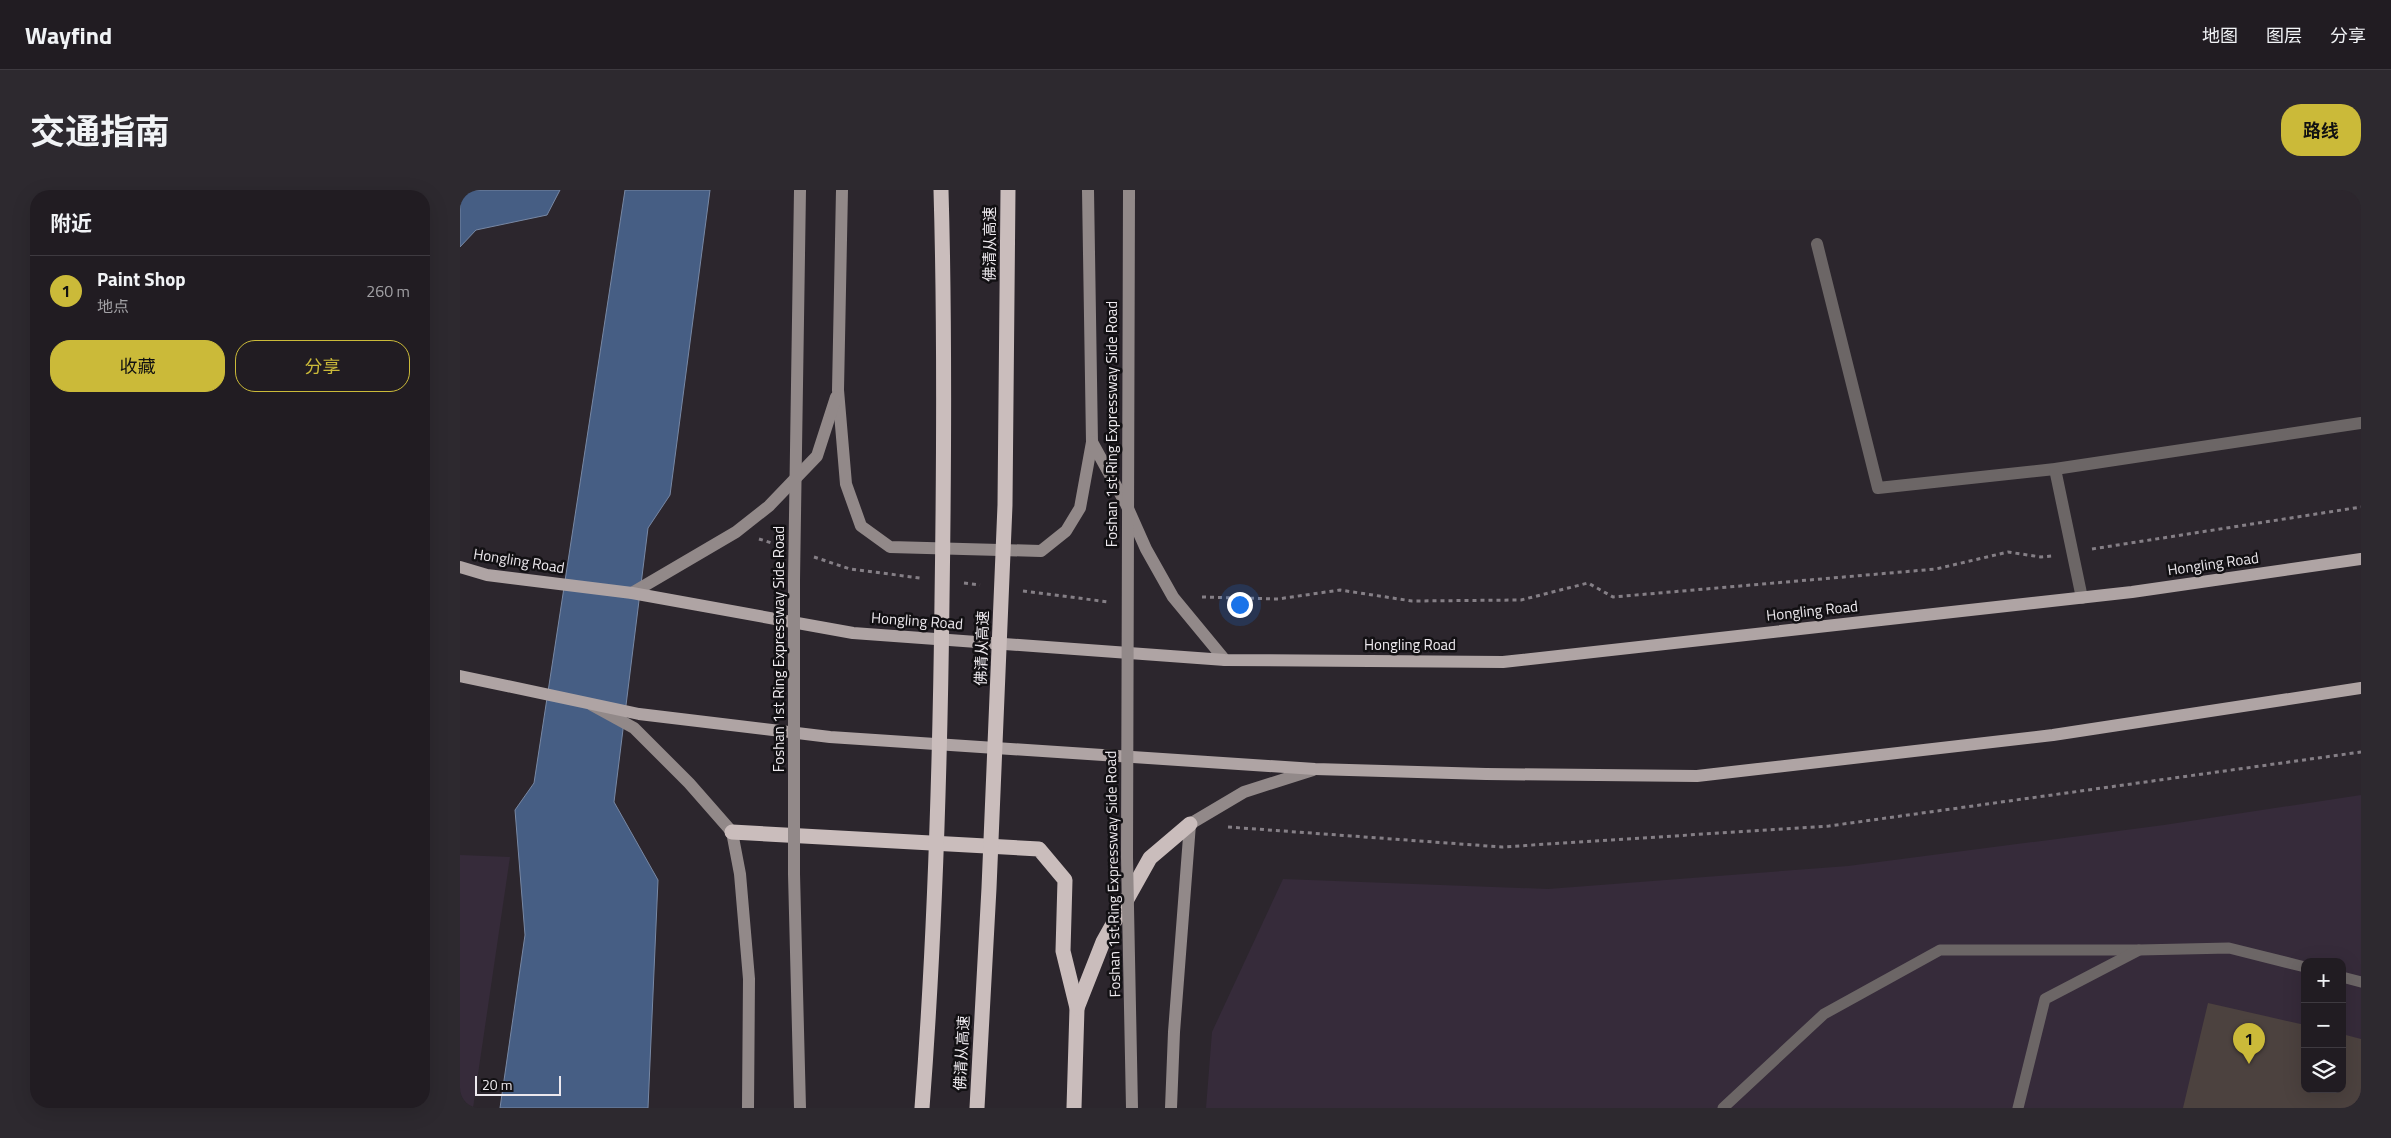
<!DOCTYPE html>
<html lang="zh">
<meta charset="utf-8">
<style>
:root{--surface:#211c22;--page:#2d292f;--text:#f1f3f6;--muted:#a2a1a5;--line:#3e3a40;--accent:#cbba39}
body{margin:0;font-family:"Titillium Web","Noto Sans SC",sans-serif;background:var(--page);color:var(--text)}
.controls{position:absolute;right:15px;bottom:15px;display:grid;overflow:hidden;border-radius:10px;box-shadow:0 5px 20px #0002}
.controls button{width:45px;height:45px;display:grid;place-items:center;padding:0;border:0;border-bottom:1px solid var(--line);background:var(--surface);color:var(--text);font:25px sans-serif}
.scale{position:absolute;left:15px;bottom:12px;width:86px;box-sizing:border-box;padding-left:5px;border:2px solid #ede9ee;border-top:0;font-size:14px;line-height:18px;white-space:nowrap;color:#ede9ee;-webkit-text-stroke:4px #121013;paint-order:stroke}
.you{position:absolute;left:779px;top:414px;width:18px;height:18px;margin:-12px;border:4px solid #fff;border-radius:50%;background:#1a73e8;box-shadow:0 0 0 8px #1a73e833}
.badge{display:grid;place-items:center;width:32px;height:32px;border-radius:50%;background:var(--accent);color:#111;font-size:16px;font-weight:700}
.pin{position:absolute;translate:-50% -41px;filter:drop-shadow(0 1px 2px #0008)}
.pin::after{content:'';position:absolute;top:26px;width:18px;height:15px;background:inherit;clip-path:polygon(0 0,100% 0,50% 100%)}
.list{margin:0;padding:0;list-style:none}
h2{display:flex;justify-content:space-between;align-items:center;height:65px;margin:0;padding:0 20px;font-size:21px}
h2 small{font-size:16px;font-weight:400;color:var(--muted)}
.list li{display:grid;grid-template-columns:32px 1fr auto;gap:15px;align-items:center;box-sizing:border-box;height:70px;padding:0 20px;border-top:1px solid var(--line)}
.list b{display:block;font-size:19px;white-space:nowrap}
.list p{margin:0;font-size:16px;white-space:nowrap;color:var(--muted)}
.list em{font-size:16px;font-style:normal;color:var(--muted)}
.actions{display:flex;gap:10px;padding:15px 20px}
.actions a{flex:1;padding:11px 0;border:1px solid var(--accent);border-radius:20px;text-align:center;font-size:18px;color:var(--accent)}
.actions .main{background:var(--accent);color:#111}
.icon{flex:none;width:28px;height:28px;fill:none;stroke:currentColor;stroke-width:2;stroke-linecap:round;stroke-linejoin:round}
.map{position:relative;flex:none;width:1901px;height:918px;overflow:hidden;border-radius:20px}
header{display:flex;align-items:center;gap:30px;box-sizing:border-box;height:70px;padding:0 25px;background:var(--surface);border-bottom:1px solid var(--line)}
header strong{font-size:24px}
nav{display:flex;gap:28px;margin-inline-start:auto;font-size:18px}
.intro{display:flex;align-items:center;justify-content:space-between;box-sizing:border-box;height:120px;padding:0 30px}
h1{margin:0;font-size:35px}
.button{padding:12px 22px;border-radius:20px;background:var(--accent);color:#111;font-size:18px;font-weight:700}
main{display:flex;gap:30px;padding:0 30px}
aside{flex:1;background:var(--surface);border-radius:20px;box-shadow:0 5px 20px #0002}
.map>svg:first-child{display:block}
.industrial{fill:#362b3a;fill-rule:evenodd}
.water{fill:#465e84;stroke:#7888a4}
.building{fill:#4c423f}
.lines{fill:none;stroke-linecap:round;stroke-linejoin:round}
.path{stroke:#857f86;stroke-width:3;stroke-dasharray:4 4;stroke-linecap:butt}
.lane{stroke:#6c6666;stroke-width:11}
.street{stroke:#6c6666;stroke-width:12}
.secondary{stroke:#928989;stroke-width:12}
.primary{stroke:#afa4a4;stroke-width:12}
.highway{stroke:#cabdbc;stroke-width:15}
.secondary-bridge{stroke:#928989;stroke-width:12}
.highway-bridge{stroke:#cabdbc;stroke-width:15}
.labels{text-anchor:middle;stroke-width:5;stroke-linejoin:round;paint-order:stroke}
.street-label{font-size:15px;fill:#ede9ee;stroke:#121013}
</style>
<header>
<strong>Wayfind</strong>
<nav><a>地图</a><a>图层</a><a>分享</a></nav>
</header>
<div class="intro"><h1>交通指南</h1><a class="button">路线</a></div>
<main>
<aside>
<h2>附近<small></small></h2>
<ul class="list">
<li><span class="badge">1</span><div><b>Paint Shop</b><p>地点</p></div><em>260 m</em></li>
</ul>
<div class="actions"><a class="main">收藏</a><a>分享</a></div>
</aside>
<div class="map">
<svg width="1901" height="918" viewBox="0 0 1901 918">
<rect width="100%" height="100%" fill="#2c262d"/>
<g class="industrial">
<path d="M 1901,605 L 1901,918 L 746,918 L 752,842 L 823,689 L 1088,699 L 1388,676 L 1704,635 ZM 1845,772 L 1882,772 L 1882,899 L 1845,899 Z"/>
<polygon points="0,665 50,667 13,918 0,918"/>
</g>
<g class="water">
<polygon points="0,0 100,0 87,25 16,40 0,57"/>
<polygon points="165,0 250,0 210,305 188,338 154,612 198,690 188,918 40,918 65,745 55,620 74,593"/>
</g>
<polygon class="building" points="1748,813 1845,835 1845,899 1882,899 1882,844 1901,849 1901,918 1723,918"/>
<g class="lines">
<g class="path">
<polyline points="299,349 315,354"/>
<polyline points="1632,359 1901,317"/>
<polyline points="354,367 390,379 460,388"/>
<polyline points="504,393 520,395"/>
<polyline points="563,401 649,412"/>
<polyline points="742,407 818,409 880,400 952,411 1061,410 1128,393 1153,407 1476,379 1548,362 1581,367 1592,366"/>
<polyline points="768,637 1042,657 1369,636 1901,562"/>
</g>
<g class="lane">
<polyline points="1882,787 1901,792"/>
<polyline points="1263,918 1364,824 1480,760 1679,760"/>
<polyline points="1558,918 1585,809 1679,760 1769,758 1845,777"/>
</g>
<g class="street">
<polyline points="1357,54 1418,298 1595,279 1901,233"/>
<polyline points="1595,279 1622,408"/>
</g>
<g class="secondary">
<polyline points="382,0 378,200 386,294 401,336 430,357 581,361 606,341 620,318 632,252 628,0"/>
<polyline points="632,252 666,314 686,359 713,407 765,470"/>
<polyline points="172,403 276,342 309,316 357,266 376,207"/>
<polyline points="132,515 174,538 229,593 272,642 280,684 289,789 288,918"/>
<polyline points="711,918 714,842 730,634 784,602 853,580"/>
</g>
<g class="primary">
<polyline points="0,377 27,385 172,403 393,443 765,470 1043,472 1672,402 1901,369"/>
<polyline points="0,486 179,524 370,547 855,579 1026,584 1237,586 1593,545 1901,498"/>
</g>
<g class="highway">
<polyline points="272,642 579,659 605,690 603,761 617,818 614,918"/>
<polyline points="617,818 643,752 690,668 730,634"/>
</g>
<g class="secondary-bridge">
<polyline points="669,0 667,667 672,918"/>
<polyline points="340,918 334,684 334,390 340,0"/>
</g>
<g class="highway-bridge">
<path d="M 462,918 C 475,749 480,580 482,411 C 484,274 485,137 481,0"/>
<polyline points="517,918 529,698 545,315 548,0"/>
</g>
</g>
<g class="labels">
<g class="street-label">
<text transform="translate(530 54) rotate(-90)" y="5">佛清从高速</text>
<text transform="translate(652 234) rotate(-90)" y="5">Foshan 1st Ring Expressway Side Road</text>
<text transform="translate(59 371) rotate(9)" y="5">Hongling Road</text>
<text transform="translate(1753 374) rotate(-8)" y="5">Hongling Road</text>
<text transform="translate(1352 421) rotate(-6)" y="5">Hongling Road</text>
<text transform="translate(457 431) rotate(4)" y="5">Hongling Road</text>
<text x="950" y="460">Hongling Road</text>
<text transform="translate(522 458) rotate(-88)" y="5">佛清从高速</text>
<text transform="translate(319 459) rotate(-90)" y="5">Foshan 1st Ring Expressway Side Road</text>
<text transform="translate(653 684) rotate(-91)" y="5">Foshan 1st Ring Expressway Side Road</text>
<text transform="translate(502 863) rotate(-87)" y="5">佛清从高速</text>
</g>
</g>
</svg>
<div class="controls">
<button>+</button>
<button>−</button>
<button><svg class="icon" aria-label="layers" viewBox="0 0 24 24"><path d="M12 4l9 5-9 5-9-5zM3 14l9 5 9-5"/></svg></button>
</div>
<div class="scale">20 m</div>
<div class="you"></div>
<div class="pin badge" style="left:1789px;top:874px">1</div>
</div>
</main>
